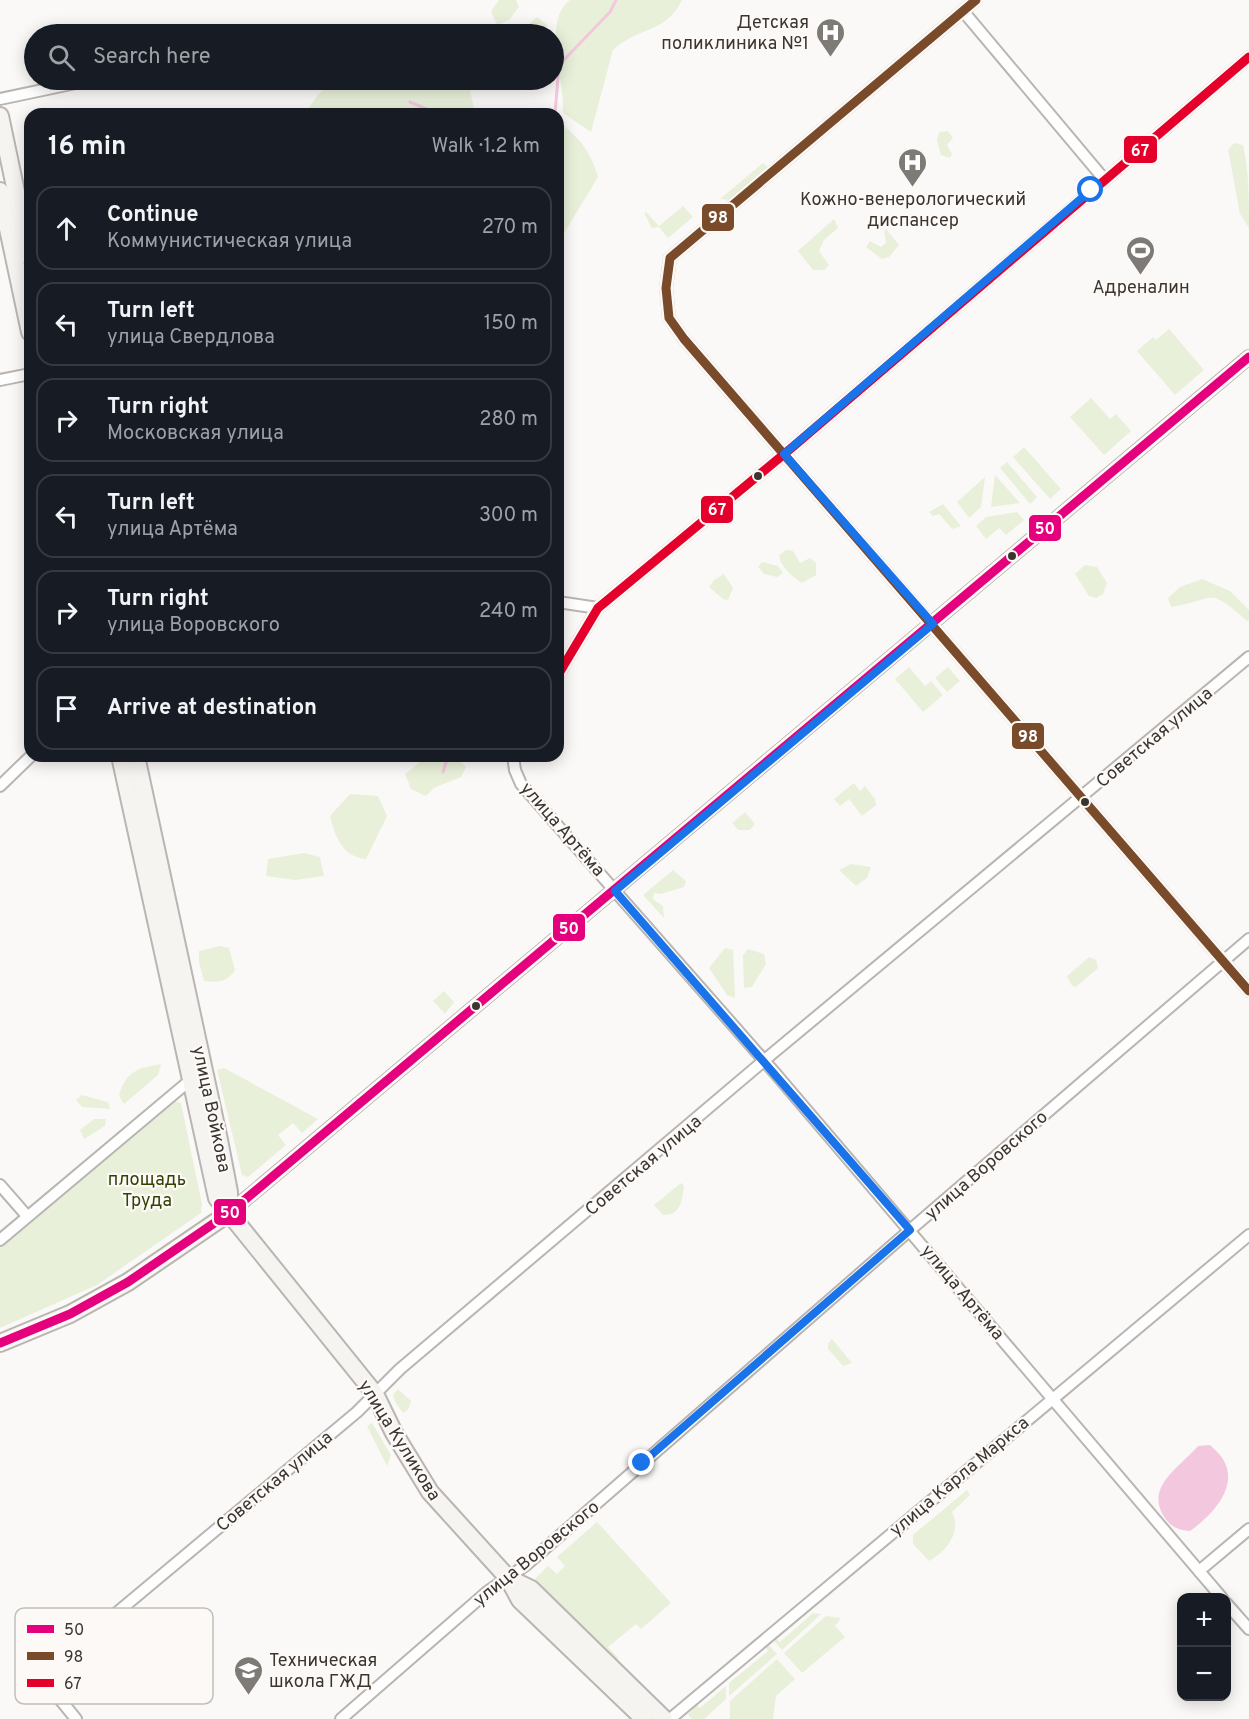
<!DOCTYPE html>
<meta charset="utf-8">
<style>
:root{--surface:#171b24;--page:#242831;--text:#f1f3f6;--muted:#9ea1a6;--line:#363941}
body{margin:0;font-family:Overpass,sans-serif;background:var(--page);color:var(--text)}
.controls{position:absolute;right:18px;bottom:18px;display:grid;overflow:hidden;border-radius:12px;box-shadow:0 3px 15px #0003}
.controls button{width:54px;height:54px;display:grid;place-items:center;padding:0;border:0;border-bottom:2px solid var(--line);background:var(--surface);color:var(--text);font:30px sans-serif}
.stop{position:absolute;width:18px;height:18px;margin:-14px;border:4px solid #1a73e8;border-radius:50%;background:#fff}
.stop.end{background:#1a73e8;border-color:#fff;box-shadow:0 2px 6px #0008}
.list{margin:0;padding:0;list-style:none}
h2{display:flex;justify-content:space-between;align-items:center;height:78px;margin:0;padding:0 24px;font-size:26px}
h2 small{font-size:20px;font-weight:400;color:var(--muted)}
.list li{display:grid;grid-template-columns:39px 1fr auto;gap:18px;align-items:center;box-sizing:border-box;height:84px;margin:0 12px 12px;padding:0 12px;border:2px solid var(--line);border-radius:18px}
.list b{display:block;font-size:22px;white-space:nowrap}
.list p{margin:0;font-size:20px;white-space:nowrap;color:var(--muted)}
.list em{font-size:20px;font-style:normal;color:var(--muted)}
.icon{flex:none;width:33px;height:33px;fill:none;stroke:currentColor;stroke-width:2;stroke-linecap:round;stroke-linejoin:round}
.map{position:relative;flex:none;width:1249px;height:1719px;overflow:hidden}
.search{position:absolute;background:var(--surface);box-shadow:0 3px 15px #0003;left:24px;top:24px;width:540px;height:66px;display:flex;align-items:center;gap:15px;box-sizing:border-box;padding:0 21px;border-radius:33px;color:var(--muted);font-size:22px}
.panel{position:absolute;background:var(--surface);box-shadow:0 3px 15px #0003;left:24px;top:108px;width:540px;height:654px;border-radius:18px}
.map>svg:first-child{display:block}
.green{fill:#e9f0da}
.water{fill:#f3c8de}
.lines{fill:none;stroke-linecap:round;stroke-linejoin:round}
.stream{stroke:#f3c8de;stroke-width:3}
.minor-casing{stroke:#b9b5b2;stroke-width:14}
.tertiary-casing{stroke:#b9b5b2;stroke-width:16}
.secondary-casing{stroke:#b9b5b2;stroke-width:20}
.minor{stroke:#fefefe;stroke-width:10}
.tertiary{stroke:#fefefe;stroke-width:14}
.secondary{stroke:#f5f4f1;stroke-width:16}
.bus-1-casing{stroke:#fcf9f6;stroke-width:14}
.bus-2-casing{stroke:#fcf9f6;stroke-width:14}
.bus-3-casing{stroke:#fcf9f6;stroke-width:14}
.bus-1{stroke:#e5007d;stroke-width:9}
.bus-2{stroke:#7a4b2a;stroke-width:9}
.bus-3{stroke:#e4002b;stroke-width:9}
.route{stroke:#1a73e8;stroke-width:8}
.bus-dot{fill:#3b3530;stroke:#fcf9f6;stroke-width:2}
.labels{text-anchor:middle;stroke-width:4.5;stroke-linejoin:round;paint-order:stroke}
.poi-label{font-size:18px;fill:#3b3530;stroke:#fcf9f6}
.street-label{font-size:18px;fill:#3b3530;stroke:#fcf9f6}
.park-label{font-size:18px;fill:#324200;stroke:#fcf9f6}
.key{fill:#fcf9f6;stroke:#c2bebb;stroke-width:1.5}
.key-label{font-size:16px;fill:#3b3530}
.line-badge{stroke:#fcf9f6;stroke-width:2}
.badge-label{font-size:16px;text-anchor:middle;font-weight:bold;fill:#fff}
</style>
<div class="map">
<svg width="1249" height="1719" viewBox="0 0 1249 1719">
<rect width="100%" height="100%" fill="#fbf9f7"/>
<g class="green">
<polygon points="499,0 516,0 519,7 509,20 497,25 491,11"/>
<path d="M 570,0 L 682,0 C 666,34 637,27 613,50 L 591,132 L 563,113 C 566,83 541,21 570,0 Z"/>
<polygon points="537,17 547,25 546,34 527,34 523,30"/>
<path d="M 338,80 L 468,80 L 475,114 L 305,114 C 312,102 325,83 338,80 Z"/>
<path d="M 565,127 C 583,142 591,154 598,177 L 558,243 L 558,130 Z"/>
<polygon points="948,131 953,138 947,145 952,154 950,158 941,155 937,141 939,132"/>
<path d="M 1234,143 L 1243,145 C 1249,170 1249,201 1249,228 L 1240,214 L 1228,150 Z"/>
<polygon points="763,163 768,167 728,200 720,199"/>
<polygon points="683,206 693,217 668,238 659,227 652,228 644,213 646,212 659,226"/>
<polygon points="834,219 838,228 824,240 819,251 829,265 824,270 813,270 798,251"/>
<polygon points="886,229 899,245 889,257 882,259 866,247 870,241 881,247 886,243 884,232"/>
<polygon points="1169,329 1204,370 1175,395 1137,351 1153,337 1156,340"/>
<polygon points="1091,398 1110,419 1116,414 1131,431 1104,455 1070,417"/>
<polygon points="1024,447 1061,489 1050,499 1013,457"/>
<polygon points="1007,462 1037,497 1030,504 1000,468"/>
<polygon points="995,475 1020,503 991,507"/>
<polygon points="985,477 981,507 969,518 957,502"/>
<polygon points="943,504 961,526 952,529 939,514 933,516 929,512"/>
<polygon points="1017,512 1024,520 1006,535 999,528 986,539 976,526 986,517"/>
<path d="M 786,550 L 793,551 L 800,563 L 810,558 L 816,563 L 816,575 L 802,583 C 793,577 780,566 779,555 Z"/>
<polygon points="762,562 778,566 783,573 777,577 764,574 758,567"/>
<polygon points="1085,565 1097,567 1107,583 1103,594 1096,598 1089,596 1075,574"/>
<polygon points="724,574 733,588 728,600 723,599 709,587 714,580"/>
<path d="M 1202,579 L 1230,591 L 1249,610 L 1249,620 L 1247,621 C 1206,585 1217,600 1171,607 L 1168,598 L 1180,587 Z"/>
<polygon points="909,667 925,686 931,681 943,695 923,712 895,679"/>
<polygon points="948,667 960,681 947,692 935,678"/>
<polygon points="413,756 455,756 466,767 461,777 434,788 426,796 411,789 405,774 419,763"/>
<polygon points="854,783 860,791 865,786 875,799 876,805 862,816 849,799 840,806 834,799"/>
<path d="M 350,794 L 378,796 L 387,816 L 366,859 C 342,857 335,836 330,816 Z"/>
<polygon points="745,812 755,824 750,830 738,830 732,823"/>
<polygon points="304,853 320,857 324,876 295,880 266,876 268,859"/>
<polygon points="851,864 871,867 867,878 856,886 839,870"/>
<polygon points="673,870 686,881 684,887 661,894 654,893 653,899 663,906 664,918 643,895"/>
<path d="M 220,946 L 229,948 L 235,970 C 228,982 216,983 204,981 L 199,962 L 199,951 Z"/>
<polygon points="725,948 733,950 735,998 727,995 709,968"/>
<polygon points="748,949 764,954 766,964 752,987 744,988 743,955"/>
<polygon points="1089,957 1096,960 1098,968 1076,987 1072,986 1067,976"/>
<polygon points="444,991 454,1002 445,1014 433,1001"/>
<path d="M 161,1064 L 158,1075 L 124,1104 L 119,1096 C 125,1072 137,1068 161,1064 Z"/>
<polygon points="224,1068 318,1119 302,1133 293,1123 278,1135 286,1145 248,1177 242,1175 217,1070"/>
<polygon points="82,1095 108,1102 110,1109 82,1107 76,1100"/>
<polygon points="175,1101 181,1103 202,1204 201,1213 97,1285 0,1328 0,1246"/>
<polygon points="94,1119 106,1119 105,1126 84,1139 80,1130"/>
<path d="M 681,1183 L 684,1186 C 682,1200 681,1216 663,1215 L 654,1205 Z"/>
<polygon points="832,1339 852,1363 843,1366 828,1349 828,1343"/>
<polygon points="398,1389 411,1401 408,1410 403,1413 395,1402 393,1395"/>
<polygon points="372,1423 391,1455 387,1466 367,1426"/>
<path d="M 967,1490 L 970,1495 L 952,1512 C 962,1532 947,1551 929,1561 L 913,1544 L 913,1535 Z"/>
<polygon points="597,1522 671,1603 641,1629 636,1624 608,1647 619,1659 614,1661 536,1584 535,1579 548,1566 557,1574 565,1566 557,1557"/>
<polygon points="813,1613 821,1614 782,1650 775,1642 775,1637 780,1642"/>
<polygon points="826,1616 841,1618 835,1626 845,1637 802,1673 784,1653"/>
<polygon points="768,1644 777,1654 729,1696 729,1683 768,1651 765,1646"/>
<polygon points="777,1659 795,1679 776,1696 773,1719 730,1719 730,1701"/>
<polygon points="726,1686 726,1699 704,1719 692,1719 688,1715 696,1705 700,1708"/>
</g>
<path class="water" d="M 1210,1445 C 1214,1449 1220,1454 1223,1459 C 1240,1487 1211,1516 1190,1531 C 1178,1530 1170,1527 1163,1515 C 1146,1486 1180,1467 1198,1446 Z"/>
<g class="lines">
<g class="stream">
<polyline points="410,102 438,114"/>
<polyline points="555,114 559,65 610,12 616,0"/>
<polyline points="443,772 448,756"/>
</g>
<defs>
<g id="minor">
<polyline points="976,0 670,258 666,288 669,318 684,339 1249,991"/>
<polyline points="963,11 1104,179"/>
<polyline points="0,99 90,80"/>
<polyline points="0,380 30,374"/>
<polyline points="558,602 598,608"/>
<polyline points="558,675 598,608 795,445 1249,57"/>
<polyline points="513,756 515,770 521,784 775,1073 1222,1598"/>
<polyline points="0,786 31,756"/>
<polyline points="0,1185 27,1216"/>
<polyline points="0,1240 194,1077"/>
<polyline points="1199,1571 1249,1529"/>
<polyline points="1226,1603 1249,1629"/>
<polyline points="76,1719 41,1676 357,1412 400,1369 773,1053 1249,657"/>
<polyline points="341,1719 487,1592 526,1565 910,1230 1249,939"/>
<polyline points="670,1719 1249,1235"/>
</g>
<polyline id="tertiary" points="229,1213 1249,357"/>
<g id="secondary">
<polyline points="0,116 30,258"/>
<polyline points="0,191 30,332"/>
<polyline points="120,756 217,1198 375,1394 394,1433 430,1492 508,1578 520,1600 644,1719"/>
<polyline points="136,756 219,1140 229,1192 229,1213"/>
<polyline points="0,1343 70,1314 128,1282 229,1213"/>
<polyline points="508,1578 531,1589 664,1719"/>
</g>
</defs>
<use href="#minor" class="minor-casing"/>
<use href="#tertiary" class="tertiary-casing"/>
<use href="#secondary" class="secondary-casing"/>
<use href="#minor" class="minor"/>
<use href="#tertiary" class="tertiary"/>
<use href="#secondary" class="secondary"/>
<defs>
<polyline id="bus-1" points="0,1343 70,1314 128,1282 229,1213 1249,357"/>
<polyline id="bus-2" points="976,0 670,258 666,288 669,318 684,339 1249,991"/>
<polyline id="bus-3" points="558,675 598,608 795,445 1249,57"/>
</defs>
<use href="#bus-1" class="bus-1-casing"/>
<use href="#bus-2" class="bus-2-casing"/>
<use href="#bus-3" class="bus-3-casing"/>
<use href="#bus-1" class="bus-1"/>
<use href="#bus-2" class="bus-2"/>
<use href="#bus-3" class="bus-3"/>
</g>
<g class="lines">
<polyline class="route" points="642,1463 910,1230 615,891 933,624 784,454 1091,190"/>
</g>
<defs>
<symbol id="hospital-pin" viewBox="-11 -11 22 30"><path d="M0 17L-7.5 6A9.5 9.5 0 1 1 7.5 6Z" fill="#7e7a76" stroke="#fcf9f6"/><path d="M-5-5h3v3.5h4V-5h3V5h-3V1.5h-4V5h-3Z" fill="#fff"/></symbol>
<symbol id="stadium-pin" viewBox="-11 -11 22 30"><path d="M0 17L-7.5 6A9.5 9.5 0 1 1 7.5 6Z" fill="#7e7a76" stroke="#fcf9f6"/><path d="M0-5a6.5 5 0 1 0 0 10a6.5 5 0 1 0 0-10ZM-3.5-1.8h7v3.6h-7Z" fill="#fff"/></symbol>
<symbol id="university-pin" viewBox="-11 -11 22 30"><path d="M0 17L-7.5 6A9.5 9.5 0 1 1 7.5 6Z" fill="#7e7a76" stroke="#fcf9f6"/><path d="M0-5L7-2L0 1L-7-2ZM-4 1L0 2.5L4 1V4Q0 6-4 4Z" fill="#fff"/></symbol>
</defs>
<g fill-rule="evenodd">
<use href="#hospital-pin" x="814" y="16" width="33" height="45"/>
<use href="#hospital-pin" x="896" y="146" width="33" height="45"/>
<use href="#stadium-pin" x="1124" y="234" width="33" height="45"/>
<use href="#university-pin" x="232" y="1654" width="33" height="45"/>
</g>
<g class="bus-dot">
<circle cx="758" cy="476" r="5"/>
<circle cx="1012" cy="556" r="5"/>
<circle cx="1085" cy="802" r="5"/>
<circle cx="476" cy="1006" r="5"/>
</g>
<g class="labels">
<g class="poi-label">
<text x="809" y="28" text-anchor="end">Детская<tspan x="809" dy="21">поликлиника №1</tspan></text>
<text x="913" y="205">Кожно-венерологический<tspan x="913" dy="21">диспансер</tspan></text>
<text x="1141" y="293">Адреналин</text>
<text x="269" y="1666" text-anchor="start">Техническая<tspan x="269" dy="21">школа ГЖД</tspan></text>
</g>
<g class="street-label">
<text transform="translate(1154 737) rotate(-40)" y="6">Советская улица</text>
<text transform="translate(563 829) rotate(49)" y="6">улица Артёма</text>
<text transform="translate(212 1109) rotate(78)" y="6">улица Войкова</text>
<text transform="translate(643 1165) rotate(-40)" y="6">Советская улица</text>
<text transform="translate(986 1165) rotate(-41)" y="6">улица Воровского</text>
<text transform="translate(963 1292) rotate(50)" y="6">улица Артёма</text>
<text transform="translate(400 1440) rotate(58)" y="6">улица Куликова</text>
<text transform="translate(959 1476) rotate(-40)" y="6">улица Карла Маркса</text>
<text transform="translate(274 1481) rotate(-40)" y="6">Советская улица</text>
<text transform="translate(536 1553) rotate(-39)" y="6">улица Воровского</text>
</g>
<g class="park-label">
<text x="147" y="1185">площадь<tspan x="147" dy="21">Труда</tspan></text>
</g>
</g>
<rect x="15" y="1608" width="198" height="96" rx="9" class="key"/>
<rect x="27" y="1625" width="27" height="8" fill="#e5007d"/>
<rect x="27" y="1652" width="27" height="8" fill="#7a4b2a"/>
<rect x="27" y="1679" width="27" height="8" fill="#e4002b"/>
<g class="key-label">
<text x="64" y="1635">50</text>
<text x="64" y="1662">98</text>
<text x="64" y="1689">67</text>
</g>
<g class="line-badge">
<rect x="1123" y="135" width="35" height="29" rx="6" fill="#e4002b"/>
<rect x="701" y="203" width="34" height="29" rx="6" fill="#7a4b2a"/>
<rect x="700" y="495" width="34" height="29" rx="6" fill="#e4002b"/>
<rect x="1028" y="514" width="34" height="28" rx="6" fill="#e5007d"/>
<rect x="1011" y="722" width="34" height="28" rx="6" fill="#7a4b2a"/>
<rect x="552" y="913" width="34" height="29" rx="6" fill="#e5007d"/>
<rect x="213" y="1198" width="34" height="28" rx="6" fill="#e5007d"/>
</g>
<g class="badge-label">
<text x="1140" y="156">67</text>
<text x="718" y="223">98</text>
<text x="717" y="515">67</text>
<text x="1045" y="534">50</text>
<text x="1028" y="742">98</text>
<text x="569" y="934">50</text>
<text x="230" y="1218">50</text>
</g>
</svg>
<div class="controls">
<button>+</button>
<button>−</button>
</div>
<div class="stop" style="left:1091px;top:190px"></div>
<div class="stop end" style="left:642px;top:1463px"></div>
<div class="search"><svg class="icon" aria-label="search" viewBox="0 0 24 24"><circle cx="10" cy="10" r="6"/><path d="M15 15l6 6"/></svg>Search here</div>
<section class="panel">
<h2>16 min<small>Walk · 1.2 km</small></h2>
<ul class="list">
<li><svg class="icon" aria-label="ahead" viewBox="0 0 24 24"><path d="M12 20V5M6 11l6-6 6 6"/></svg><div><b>Continue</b><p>Коммунистическая улица</p></div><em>270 m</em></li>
<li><svg class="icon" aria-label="left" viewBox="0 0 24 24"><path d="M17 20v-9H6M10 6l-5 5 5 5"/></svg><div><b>Turn left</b><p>улица Свердлова</p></div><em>150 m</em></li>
<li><svg class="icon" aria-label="right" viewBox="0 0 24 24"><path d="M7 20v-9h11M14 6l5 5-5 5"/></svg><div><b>Turn right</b><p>Московская улица</p></div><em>280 m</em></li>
<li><svg class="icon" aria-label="left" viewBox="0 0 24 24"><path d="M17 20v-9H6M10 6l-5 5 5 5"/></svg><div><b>Turn left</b><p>улица Артёма</p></div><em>300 m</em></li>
<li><svg class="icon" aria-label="right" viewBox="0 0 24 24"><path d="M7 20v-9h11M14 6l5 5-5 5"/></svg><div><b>Turn right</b><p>улица Воровского</p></div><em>240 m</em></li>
<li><svg class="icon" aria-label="arrive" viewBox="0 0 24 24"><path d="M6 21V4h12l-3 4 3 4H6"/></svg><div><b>Arrive at destination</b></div></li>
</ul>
</section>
</div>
